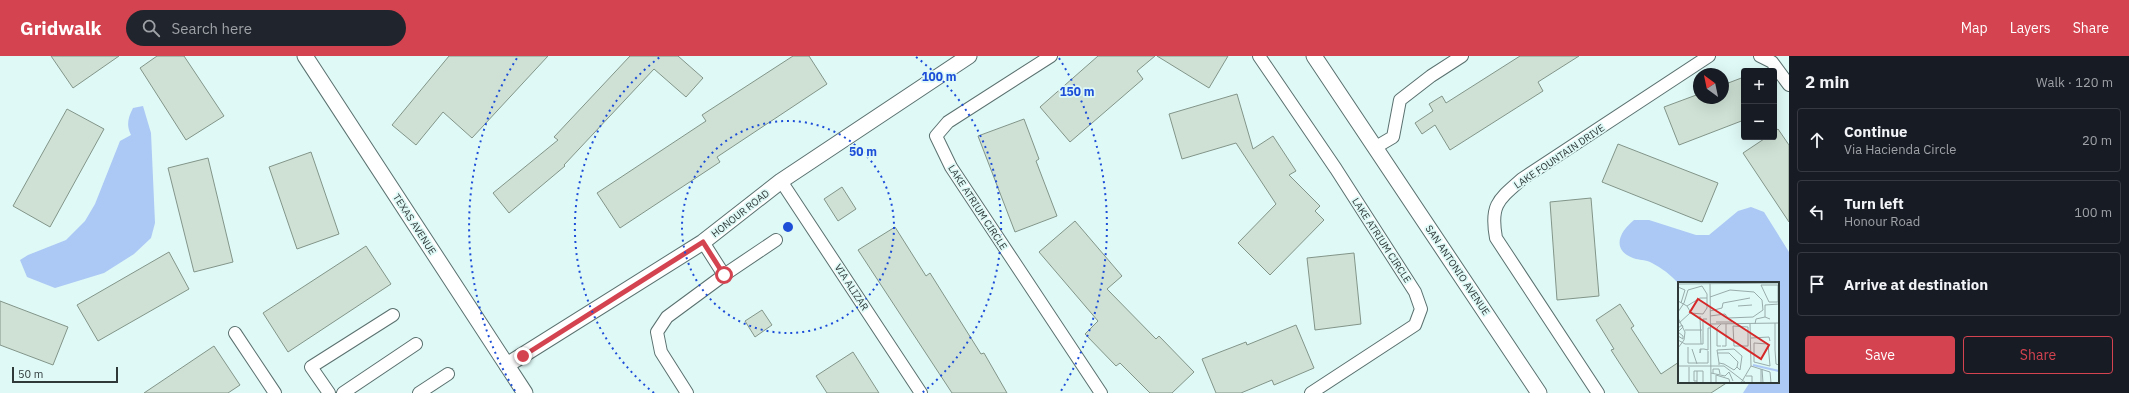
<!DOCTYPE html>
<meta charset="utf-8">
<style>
:root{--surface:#171b24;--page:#20242c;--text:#f1f3f6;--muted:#9ea1a6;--line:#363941;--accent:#d44350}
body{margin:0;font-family:"IBM Plex Sans",sans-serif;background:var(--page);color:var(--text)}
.controls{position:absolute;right:12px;top:12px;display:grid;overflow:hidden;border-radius:4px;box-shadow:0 4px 16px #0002}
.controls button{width:36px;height:36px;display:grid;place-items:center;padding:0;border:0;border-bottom:1px solid var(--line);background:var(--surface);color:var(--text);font:20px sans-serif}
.compass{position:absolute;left:1693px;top:12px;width:36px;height:36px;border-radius:50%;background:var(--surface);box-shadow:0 4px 16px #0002;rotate:327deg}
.scale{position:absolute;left:12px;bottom:10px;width:106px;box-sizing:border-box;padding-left:4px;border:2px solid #2e3938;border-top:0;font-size:11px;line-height:14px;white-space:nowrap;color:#2e3938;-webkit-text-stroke:3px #dff9f7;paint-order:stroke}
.stop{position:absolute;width:12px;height:12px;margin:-9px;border:3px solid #d44350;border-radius:50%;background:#fff}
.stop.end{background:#d44350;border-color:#fff;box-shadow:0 1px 4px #0008}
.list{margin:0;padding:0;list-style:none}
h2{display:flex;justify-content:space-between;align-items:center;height:52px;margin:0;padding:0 16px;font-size:17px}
h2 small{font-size:13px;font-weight:400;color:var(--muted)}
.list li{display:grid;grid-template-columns:26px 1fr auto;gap:12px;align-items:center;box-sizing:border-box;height:64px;margin:0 8px 8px;padding:0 8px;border:1px solid var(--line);border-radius:4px}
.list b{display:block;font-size:15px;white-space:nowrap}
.list p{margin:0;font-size:13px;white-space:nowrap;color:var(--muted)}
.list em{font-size:13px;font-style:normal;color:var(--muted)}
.actions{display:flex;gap:8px;padding:12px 16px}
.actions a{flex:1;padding:9px 0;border:1px solid var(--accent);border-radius:4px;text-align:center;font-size:14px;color:var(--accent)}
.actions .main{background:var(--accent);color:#fff}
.icon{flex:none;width:22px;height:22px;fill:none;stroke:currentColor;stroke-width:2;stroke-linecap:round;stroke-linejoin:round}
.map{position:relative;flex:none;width:1789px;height:337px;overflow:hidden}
header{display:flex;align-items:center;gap:24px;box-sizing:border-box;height:56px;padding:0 20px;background:var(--accent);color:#fff}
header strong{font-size:19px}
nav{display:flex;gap:22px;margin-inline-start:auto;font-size:14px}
.search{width:280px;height:36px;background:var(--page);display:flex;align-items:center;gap:10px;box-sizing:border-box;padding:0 14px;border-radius:22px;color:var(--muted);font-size:15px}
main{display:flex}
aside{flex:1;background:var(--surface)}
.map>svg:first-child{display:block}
.water{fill:#acc8f4}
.building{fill:#cee1d4;stroke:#839589}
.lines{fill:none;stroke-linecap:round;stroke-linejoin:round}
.minor-casing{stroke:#5a716f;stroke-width:14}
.tertiary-casing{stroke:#5a716f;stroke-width:17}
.minor{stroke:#fff;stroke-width:12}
.tertiary{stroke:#fff;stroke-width:15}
.route{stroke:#d44350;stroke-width:5}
.ring{fill:none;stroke:#1d4ed8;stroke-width:2;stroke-dasharray:2 4}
.labels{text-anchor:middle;stroke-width:3.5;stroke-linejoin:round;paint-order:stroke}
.street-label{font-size:10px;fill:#2e3938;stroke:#dff9f7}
.inset-river{fill:none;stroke:#acc8f4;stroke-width:2}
.inset-road{fill:none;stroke:#98acab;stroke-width:1}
.view{fill:#d62828;fill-opacity:0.15;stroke:#d62828;stroke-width:2}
.inset-edge{fill:none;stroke:#2e3938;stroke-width:2}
.centre{fill:#1d4ed8;stroke:#dff9f7;stroke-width:2}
.ring-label{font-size:12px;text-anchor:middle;font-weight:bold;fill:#1d4ed8;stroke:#dff9f7;stroke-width:3.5;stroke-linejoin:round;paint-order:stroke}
</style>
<header>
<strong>Gridwalk</strong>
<div class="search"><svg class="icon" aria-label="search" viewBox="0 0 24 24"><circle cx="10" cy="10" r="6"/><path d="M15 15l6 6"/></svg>Search here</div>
<nav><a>Map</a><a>Layers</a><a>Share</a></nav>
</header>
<main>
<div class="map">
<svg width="1789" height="337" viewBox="0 0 1789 337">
<rect width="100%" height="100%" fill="#dff9f7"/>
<g class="water">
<path d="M 143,50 L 151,77 L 155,167 L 151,182 L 134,198 L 104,217 L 55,232 L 27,221 L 20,204 L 28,199 L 66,184 L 85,165 L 95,148 L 120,85 L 131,79 C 126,69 128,62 133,52 Z"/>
<path d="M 1751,151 L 1764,156 L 1789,196 L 1789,337 L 1743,337 L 1750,326 L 1778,326 L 1778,227 L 1679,228 C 1671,219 1662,212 1652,207 C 1647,204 1641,204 1636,203 C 1611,195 1618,177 1634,164 L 1649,164 L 1696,179 L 1709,179 L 1738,155 Z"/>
</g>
<g class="building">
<polygon points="51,0 119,0 73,32"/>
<polygon points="157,0 184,0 224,60 186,84 140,12"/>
<polygon points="449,0 548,0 472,82 443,56 416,89 392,69"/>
<polygon points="630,0 678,0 703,22 686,41 654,13 564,109 565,110 509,157 493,137 558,84 554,81"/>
<polygon points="793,0 809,0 827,28 717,101 720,106 620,172 597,137 706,65 702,59"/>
<polygon points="1098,0 1155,0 1137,15 1143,23 1070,86 1040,51"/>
<polygon points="1157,0 1228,0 1209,32"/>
<polygon points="1520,0 1579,0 1538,26 1543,35 1450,94 1435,69 1422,78 1415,67 1433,55 1429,48 1442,40 1446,47"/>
<polygon points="1744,21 1744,64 1679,89 1664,51 1699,38 1699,42 1723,42 1723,29"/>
<polygon points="1237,38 1253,93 1273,80 1296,115 1289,119 1320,150 1315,155 1324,164 1270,219 1238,187 1276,148 1236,87 1182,103 1169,58"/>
<polygon points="67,53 104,73 50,171 13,150"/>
<polygon points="1024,63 1039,103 1036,105 1057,160 1015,176 978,80"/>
<polygon points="1778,73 1789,89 1789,166 1743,97 1767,81 1774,81 1774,76"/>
<polygon points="1618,88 1718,127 1702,166 1602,126"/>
<polygon points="311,96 339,178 297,193 269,111"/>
<polygon points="208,102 233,206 194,216 168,112"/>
<polygon points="842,131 856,153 838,165 824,143"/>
<polygon points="1591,142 1599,240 1557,244 1550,146"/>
<polygon points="1075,165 1122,220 1107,233 1156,283 1159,280 1194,316 1172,337 1150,337 1120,307 1116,310 1085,278 1098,265 1039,196"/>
<polygon points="895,171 926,220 930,217 981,298 984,297 1007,337 952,337 858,194"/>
<polygon points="366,190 391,228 288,296 263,257"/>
<polygon points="169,196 189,233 98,285 77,249"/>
<polygon points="1354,197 1361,268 1315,274 1307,202"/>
<polygon points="0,245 68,271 53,309 0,289"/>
<polygon points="1620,248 1634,270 1631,272 1661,318 1679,306 1679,326 1728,326 1711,337 1639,337 1611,294 1614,293 1596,264"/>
<polygon points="762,254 772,269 755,281 745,265"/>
<polygon points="1296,269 1314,312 1274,329 1272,324 1241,337 1216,337 1202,303 1246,286 1247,289"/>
<polygon points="214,290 240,329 228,337 144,337"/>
<polygon points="853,296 879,337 827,337 816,320"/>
</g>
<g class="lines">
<defs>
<g id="minor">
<polyline points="1051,0 948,66 936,80 951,111 1101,337"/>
<polyline points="1259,0 1336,113 1415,236 1421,253 1415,269 1311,337"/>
<polyline points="1760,0 1772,6 1789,29"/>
<polyline points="1376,91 1393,81 1400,44 1431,20 1462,0"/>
<polyline points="781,125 921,337"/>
<polyline points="724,219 776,184"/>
<polyline points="235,277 275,337"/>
<polyline points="329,337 311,311 393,259"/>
<polyline points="343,337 416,288"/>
<polyline points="419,337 448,318"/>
<polyline points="687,337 661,296 657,276 667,261 724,219 703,186"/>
<path d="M 1598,337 L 1496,182 C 1490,149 1498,144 1522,123 L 1709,0"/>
</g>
<g id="tertiary">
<polyline points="305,0 525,337"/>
<polyline points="1314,0 1539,337"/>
<polyline points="507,309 703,186 781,125 969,0"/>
</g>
</defs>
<use href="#minor" class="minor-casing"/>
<use href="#tertiary" class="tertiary-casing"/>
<use href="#minor" class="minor"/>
<use href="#tertiary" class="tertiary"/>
</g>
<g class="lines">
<polyline class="route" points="523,300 703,186 724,219"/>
</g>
<g class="ring">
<circle cx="788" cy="171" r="106"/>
<path d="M654 337A213 213 0 0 1 660 1M916 1A213 213 0 0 1 922 337"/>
<path d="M515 335A319 319 0 0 1 517 2M1059 2A319 319 0 0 1 1061 335"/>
</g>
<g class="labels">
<g class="street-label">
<text transform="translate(1559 100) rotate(-34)" y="4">LAKE FOUNTAIN DRIVE</text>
<text transform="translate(978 151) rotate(57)" y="4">LAKE ATRIUM CIRCLE</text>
<text transform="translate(740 157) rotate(-38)" y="4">HONOUR ROAD</text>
<text transform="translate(415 168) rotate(57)" y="4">TEXAS AVENUE</text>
<text transform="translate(1382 184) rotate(57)" y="4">LAKE ATRIUM CIRCLE</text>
<text transform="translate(1458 214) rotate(56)" y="4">SAN ANTONIO AVENUE</text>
<text transform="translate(852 231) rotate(57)" y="4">VIA ALIZAR</text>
</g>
</g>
<g transform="translate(1678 226)">
<rect width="101" height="101" fill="#dff9f7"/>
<path class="inset-river" d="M 75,83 L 101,89"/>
<path class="inset-road" d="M 32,1 L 33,101M 0,2 L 101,1M 83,3 L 91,20 L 101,20M 83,3 L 101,3M 100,3 L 100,20M 0,5 L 7,8 L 3,21M 32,15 L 52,8 L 76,10 L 84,18 L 85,28 L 75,35 L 50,36 L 47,32 L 32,34M 0,19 L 9,24 L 13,31M 9,24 L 22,16 L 29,16M 60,24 L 74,23M 32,29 L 44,26 L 45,21 L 72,16M 0,30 L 6,21 L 10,8 L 24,4 L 29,12 L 29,26 L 25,32 L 12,31 L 0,42M 22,34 L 23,62M 0,36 L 7,50 L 6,58 L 0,66M 92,37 L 87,35 L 87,23 L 101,22M 38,40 L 54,40M 97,41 L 97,68 L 98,82 L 101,83M 32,42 L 101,41M 77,42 L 78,37 L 87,35M 55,44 L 70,45 L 70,64 L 56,64 ZM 0,46 L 4,43 L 5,45 L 0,50M 7,48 L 24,48M 0,50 L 5,54 L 5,57 L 0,54M 73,56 L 91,55 L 92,59M 0,58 L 7,62 L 25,62 L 25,37 L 29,37M 76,61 L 90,62 L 92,84 L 76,80 ZM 43,64 L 39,64 L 39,46 L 43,42M 44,64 L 48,64 L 48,42M 10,65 L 10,81 L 30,81 L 30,69M 14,67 L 19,82M 23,67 L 22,71 L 22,67 L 26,67 L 30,68M 30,68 L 30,46 L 32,46M 40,71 L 51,71 L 60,80 L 59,85M 41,83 L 41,81 L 46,82 L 56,88 L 59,85 L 62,88 L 64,74 L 56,67 L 39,68 L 41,81M 0,84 L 46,84 L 68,101M 73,84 L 92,90 L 93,101M 11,85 L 11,101M 83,87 L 83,101M 84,87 L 85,101M 33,91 L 47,94 L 51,90 L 55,99M 35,91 L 35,87 L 41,87 L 42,92M 68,94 L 74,94 L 74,101M 19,99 L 16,99 L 16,89 L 19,89M 19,101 L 19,89 L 25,89 L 25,101M 38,101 L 38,93 L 51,97 L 52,101M 63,101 L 73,84 L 72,42"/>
<path class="view" d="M 20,17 L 91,63 L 83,77 L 12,30 Z"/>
<rect width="101" height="101" class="inset-edge"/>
</g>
<circle cx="788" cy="171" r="6" class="centre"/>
<g class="ring-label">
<text x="939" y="25">100 m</text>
<text x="1077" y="40">150 m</text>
<text x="863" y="100">50 m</text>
</g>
</svg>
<div class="controls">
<button>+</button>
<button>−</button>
</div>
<svg class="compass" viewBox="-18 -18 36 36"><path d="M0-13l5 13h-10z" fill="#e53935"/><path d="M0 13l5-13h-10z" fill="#9ea1a6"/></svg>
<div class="scale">50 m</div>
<div class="stop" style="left:724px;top:219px"></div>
<div class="stop end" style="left:523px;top:300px"></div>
</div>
<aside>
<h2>2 min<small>Walk · 120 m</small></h2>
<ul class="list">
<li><svg class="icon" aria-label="ahead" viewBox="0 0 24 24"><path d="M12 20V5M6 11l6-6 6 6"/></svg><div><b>Continue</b><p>Via Hacienda Circle</p></div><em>20 m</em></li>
<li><svg class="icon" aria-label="left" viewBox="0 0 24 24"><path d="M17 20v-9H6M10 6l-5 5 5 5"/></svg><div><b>Turn left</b><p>Honour Road</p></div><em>100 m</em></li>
<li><svg class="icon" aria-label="arrive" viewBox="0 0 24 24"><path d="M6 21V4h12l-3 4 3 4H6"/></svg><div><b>Arrive at destination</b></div></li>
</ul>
<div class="actions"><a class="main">Save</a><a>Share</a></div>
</aside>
</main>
